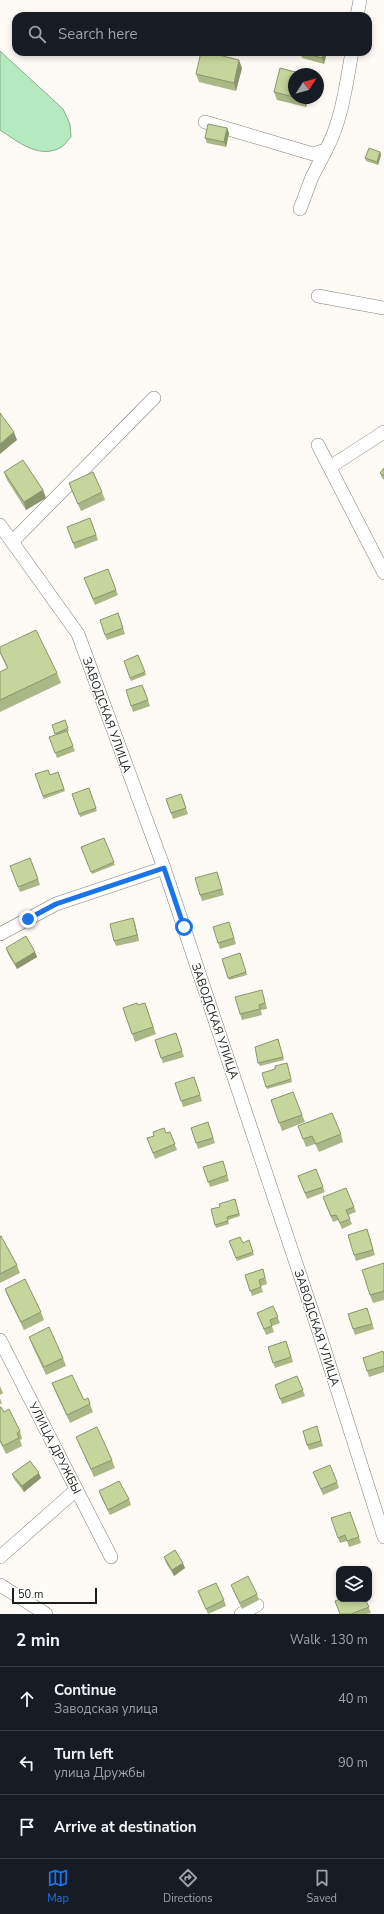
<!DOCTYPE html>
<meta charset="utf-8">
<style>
:root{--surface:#171b24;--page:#20242c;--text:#f1f3f6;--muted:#9ea1a6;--line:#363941;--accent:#1a73e8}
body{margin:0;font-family:"Nunito Sans",sans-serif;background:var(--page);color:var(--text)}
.controls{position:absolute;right:12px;bottom:12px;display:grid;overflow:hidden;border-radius:8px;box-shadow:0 2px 6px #0003}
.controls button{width:36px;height:36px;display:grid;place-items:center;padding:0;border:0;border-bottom:1px solid var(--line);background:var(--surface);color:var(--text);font:20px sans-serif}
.compass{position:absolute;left:288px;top:68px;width:36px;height:36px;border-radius:50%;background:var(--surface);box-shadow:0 2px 6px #0003;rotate:54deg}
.scale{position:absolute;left:12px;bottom:10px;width:85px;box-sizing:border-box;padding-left:4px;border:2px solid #1d1d1b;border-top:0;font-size:11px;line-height:14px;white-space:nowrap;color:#1d1d1b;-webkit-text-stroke:3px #fff;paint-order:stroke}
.stop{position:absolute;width:12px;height:12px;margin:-9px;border:3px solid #1a73e8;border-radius:50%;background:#fff}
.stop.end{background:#1a73e8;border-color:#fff;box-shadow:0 1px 4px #0008}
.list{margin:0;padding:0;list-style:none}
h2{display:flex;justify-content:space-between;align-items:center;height:52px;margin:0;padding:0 16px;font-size:17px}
h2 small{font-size:13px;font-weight:400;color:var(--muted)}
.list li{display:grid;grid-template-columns:26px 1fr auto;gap:12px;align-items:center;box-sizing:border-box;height:64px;padding:0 16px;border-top:1px solid var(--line)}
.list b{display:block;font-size:15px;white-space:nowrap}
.list p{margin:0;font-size:13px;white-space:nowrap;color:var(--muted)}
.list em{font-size:13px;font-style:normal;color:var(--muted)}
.icon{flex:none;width:22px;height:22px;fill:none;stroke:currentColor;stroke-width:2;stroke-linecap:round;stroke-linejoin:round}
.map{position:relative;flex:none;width:384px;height:1614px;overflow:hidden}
.search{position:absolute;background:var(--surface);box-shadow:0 2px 6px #0003;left:12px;right:12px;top:12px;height:44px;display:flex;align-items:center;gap:10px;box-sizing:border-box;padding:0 14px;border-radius:12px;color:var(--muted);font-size:15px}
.sheet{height:244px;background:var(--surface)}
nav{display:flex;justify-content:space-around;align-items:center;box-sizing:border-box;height:56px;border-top:1px solid var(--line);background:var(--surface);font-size:11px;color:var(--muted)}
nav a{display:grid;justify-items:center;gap:2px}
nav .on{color:var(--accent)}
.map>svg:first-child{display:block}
.water{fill:#b5eac0;stroke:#87ac8e}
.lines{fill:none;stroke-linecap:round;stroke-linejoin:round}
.minor-casing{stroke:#817f7a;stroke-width:14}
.minor{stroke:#fff;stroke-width:13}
.wall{fill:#aab786}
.shaded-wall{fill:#8b956d}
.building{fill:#c6d59c;stroke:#8b956d}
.route{stroke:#1a73e8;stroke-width:5}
.labels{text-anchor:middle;stroke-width:3;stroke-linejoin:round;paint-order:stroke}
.street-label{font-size:12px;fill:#1d1d1b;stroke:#fff}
</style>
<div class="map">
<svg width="384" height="1614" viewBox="0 0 384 1614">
<rect width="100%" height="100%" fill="#fefbf6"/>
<path class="water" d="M 0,51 L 63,109 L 70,124 L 71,137 C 68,140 64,146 60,148 C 38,159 17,141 0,130 Z"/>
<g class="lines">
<defs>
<g id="minor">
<polyline points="357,16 360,0"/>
<path d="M 205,122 L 313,154 L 326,150 C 342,120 346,85 352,52"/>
<polyline points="300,209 312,177 326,150"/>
<polyline points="318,296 384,308"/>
<polyline points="318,445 384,573"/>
<polyline points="330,467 384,432"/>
<polyline points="0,525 78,634 164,868 318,1329 384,1537"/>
<polyline points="12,542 154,398"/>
<polyline points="0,934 56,904 164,868"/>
<polyline points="0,1340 111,1557"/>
<polyline points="0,1557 76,1490"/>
<polyline points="0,1585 46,1614"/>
<polyline points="241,1614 257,1605"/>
</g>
</defs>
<use href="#minor" class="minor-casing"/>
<use href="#minor" class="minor"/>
</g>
<g class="wall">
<polygon points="300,52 327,52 324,64 302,58"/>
<polygon points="242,68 236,91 199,82 196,74"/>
<polygon points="294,74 294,98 309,98 306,107 277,100 274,92"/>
<polygon points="227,128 229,133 226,147 207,143 205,138"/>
<polygon points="380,152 381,155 378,165 366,161 365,158"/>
<polygon points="384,468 384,480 382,478 380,473"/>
<polygon points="4,472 43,490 46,498 26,510 7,480"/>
<polygon points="69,483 102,492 105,500 81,511 72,491"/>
<polygon points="90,518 98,540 75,549 67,527"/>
<polygon points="108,569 118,595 95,605 84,578"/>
<polygon points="118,613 125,634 107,640 105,635"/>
<polygon points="0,647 57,673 61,683 0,712 0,672 7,668 0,653"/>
<polygon points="138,655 146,675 131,681 124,661"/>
<polygon points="142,685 150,706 133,712 126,690"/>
<polygon points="65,720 69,731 67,732 75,751 57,758 49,737 56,735 52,725"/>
<polygon points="58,772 65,791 44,799 35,774 50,775"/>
<polygon points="89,788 97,811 80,817 72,794"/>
<polygon points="181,794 188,814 173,819 166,799"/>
<polygon points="104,838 115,865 92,874 81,847"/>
<polygon points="10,866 38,879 40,885 20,892"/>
<polygon points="217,872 224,895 202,901 200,895"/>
<polygon points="133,918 139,941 116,946 114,941"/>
<polygon points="229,922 236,944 220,949 218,943"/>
<polygon points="6,948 35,952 37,957 17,969 8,954"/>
<polygon points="240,953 247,975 229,980 222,959"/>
<polygon points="264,996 267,1009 261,1010 262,1015 242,1020 240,1014"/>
<polygon points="145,1003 156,1034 135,1042 123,1008 138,1005"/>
<polygon points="176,1033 184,1057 163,1063 155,1040"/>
<polygon points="278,1039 284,1060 260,1066 258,1063"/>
<polygon points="287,1063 292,1082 267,1089 266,1087 275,1069"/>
<polygon points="194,1077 202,1101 183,1107 175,1083"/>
<polygon points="293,1092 305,1122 282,1131 271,1100"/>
<polygon points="208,1122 215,1143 198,1149 191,1128"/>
<polygon points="298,1126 341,1134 343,1142 319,1152 315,1144 306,1147"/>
<polygon points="170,1132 177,1150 155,1159 147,1138"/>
<polygon points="223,1161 229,1181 210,1187 203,1167"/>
<polygon points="316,1169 325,1192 307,1199 298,1176"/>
<polygon points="346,1188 356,1212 348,1215 352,1224 342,1229 338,1220 333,1222 325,1203"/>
<polygon points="235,1199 240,1216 228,1220 229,1224 216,1228 215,1225 220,1207"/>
<polygon points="369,1235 375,1255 356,1261 354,1255"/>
<polygon points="0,1236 17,1265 20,1273 0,1283"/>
<polygon points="249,1240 254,1255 237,1261 229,1241 243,1243"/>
<polygon points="384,1263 384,1300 373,1303 370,1295"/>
<polygon points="263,1269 267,1284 261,1286 263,1292 252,1296 245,1275"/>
<polygon points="5,1289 41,1312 44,1320 24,1330 8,1297"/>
<polygon points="273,1306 280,1323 272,1326 274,1332 266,1335 257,1313"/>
<polygon points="367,1308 374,1329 355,1335 353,1329"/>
<polygon points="29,1337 63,1358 66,1366 46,1375 32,1345"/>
<polygon points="286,1341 293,1362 275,1368 268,1347"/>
<polygon points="384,1355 384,1372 369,1377 363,1358"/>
<polygon points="297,1376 305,1396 282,1404 275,1385"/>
<polygon points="52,1383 90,1404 93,1412 70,1423 55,1391"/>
<polygon points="0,1386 3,1393 0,1395"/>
<polygon points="0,1398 2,1404 0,1404"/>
<polygon points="0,1407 20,1431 22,1439 20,1440 22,1446 6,1454 0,1442"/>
<polygon points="317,1426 323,1446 309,1450 307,1445"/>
<polygon points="76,1437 112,1460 115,1468 94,1477"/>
<polygon points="313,1472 337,1482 339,1488 323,1495"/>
<polygon points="12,1474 41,1478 24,1492 14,1479"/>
<polygon points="99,1491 129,1499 131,1505 110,1515 101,1497"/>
<polygon points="350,1512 361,1543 349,1547 347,1541 340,1543 338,1538"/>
<polygon points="164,1557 185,1568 174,1576 166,1563"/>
<polygon points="231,1585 257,1594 259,1600 242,1609 233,1590"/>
<polygon points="198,1591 224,1600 226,1606 208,1614"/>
<polygon points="365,1599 371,1613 367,1614 340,1614"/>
</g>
<g class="shaded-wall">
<polygon points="324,52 327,52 324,64 322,58"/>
<polygon points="239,60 242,68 236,91 234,83"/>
<polygon points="304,98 309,98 306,107 303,99"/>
<polygon points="227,128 229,133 226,147 224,142"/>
<polygon points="380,152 381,155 378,165 377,162"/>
<polygon points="14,432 17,440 0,454 0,444"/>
<polygon points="43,490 46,498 26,510 24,502"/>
<polygon points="133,918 135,923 139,941 137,935"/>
<polygon points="35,952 37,957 17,969 15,964"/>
<polygon points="39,1473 41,1478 24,1492 22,1486"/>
<polygon points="183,1563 185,1568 174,1576 172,1570"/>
</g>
<g class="building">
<polygon points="201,52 207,52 239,60 234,83 196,74"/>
<polygon points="300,52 324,52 322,58"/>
<polygon points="280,68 303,74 294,74 294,97 274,92"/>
<polygon points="208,124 227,128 224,142 205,138"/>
<polygon points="369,148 380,152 377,162 365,158"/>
<polygon points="0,413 14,432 0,444"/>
<polygon points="23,460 43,490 24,502 4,472"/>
<polygon points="384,468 384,476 380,473"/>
<polygon points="93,472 102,492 78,504 69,483"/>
<polygon points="90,518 96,535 73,543 67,527"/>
<polygon points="108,569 116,590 93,599 84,578"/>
<polygon points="118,613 123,628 105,635 100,620"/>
<polygon points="36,630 57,673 0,700 0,672 8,668 0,652 0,647"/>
<polygon points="138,655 145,672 130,678 124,661"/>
<polygon points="142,685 148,700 131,706 126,690"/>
<polygon points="65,720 68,728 55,734 52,725"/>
<polygon points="67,731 73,746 55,753 49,737"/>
<polygon points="48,770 50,775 58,772 64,789 43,796 35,774"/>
<polygon points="89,788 96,808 79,814 72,794"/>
<polygon points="181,794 186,808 171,813 166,799"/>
<polygon points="104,838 114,862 91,872 81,847"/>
<polygon points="30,858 38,879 18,887 10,866"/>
<polygon points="217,872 222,889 200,895 195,878"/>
<polygon points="133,918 137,935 114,941 110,924"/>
<polygon points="229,922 234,938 218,943 213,927"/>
<polygon points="26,936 35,952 15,964 6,948"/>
<polygon points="240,953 246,972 228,978 222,959"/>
<polygon points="262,990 265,1003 259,1005 260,1009 240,1014 235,997"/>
<polygon points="137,1003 138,1005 145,1003 153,1027 132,1034 123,1008"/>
<polygon points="176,1033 182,1051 161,1058 155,1040"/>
<polygon points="278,1039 283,1057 258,1063 255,1047"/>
<polygon points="287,1063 291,1079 266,1087 262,1073 275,1069 275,1066"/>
<polygon points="194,1077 200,1095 181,1101 175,1083"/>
<polygon points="293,1092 302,1115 279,1123 271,1100"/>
<polygon points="332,1113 341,1134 316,1144 312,1136 303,1139 298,1126"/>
<polygon points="208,1122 213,1138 196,1143 191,1128"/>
<polygon points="164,1128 166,1133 170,1132 175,1144 153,1153 147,1138 154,1136 153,1132"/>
<polygon points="223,1161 227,1175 208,1182 203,1167"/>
<polygon points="316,1169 323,1187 305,1193 298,1176"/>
<polygon points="346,1188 354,1207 346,1210 350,1219 340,1223 336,1215 331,1216 323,1197"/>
<polygon points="235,1199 239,1214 227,1217 228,1221 215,1225 211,1209 220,1207 219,1204"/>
<polygon points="367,1229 373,1250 354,1255 348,1235"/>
<polygon points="0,1236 1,1236 17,1265 0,1274"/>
<polygon points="240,1237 243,1243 249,1240 253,1252 236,1258 229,1241"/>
<polygon points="384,1263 384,1291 370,1295 362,1270"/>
<polygon points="263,1269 265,1278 259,1280 261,1287 250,1291 245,1275"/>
<polygon points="25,1279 41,1312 21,1322 5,1289"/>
<polygon points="273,1306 278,1317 270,1320 272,1326 264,1329 257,1313"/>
<polygon points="367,1308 372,1324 353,1329 348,1314"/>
<polygon points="49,1327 63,1358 44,1367 29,1337"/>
<polygon points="286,1341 291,1357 273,1363 268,1347"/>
<polygon points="383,1351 384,1355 384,1366 367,1371 363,1358"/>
<polygon points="72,1375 84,1400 88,1398 90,1404 67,1415 52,1383"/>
<polygon points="297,1376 303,1390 280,1399 275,1385"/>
<polygon points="0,1407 1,1407 4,1412 9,1409 20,1431 17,1433 19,1438 3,1446 0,1440"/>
<polygon points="317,1426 321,1441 307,1445 303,1431"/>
<polygon points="97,1427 112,1460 91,1469 76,1437"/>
<polygon points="30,1461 39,1473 22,1486 12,1474"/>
<polygon points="330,1465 337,1482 321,1489 313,1472"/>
<polygon points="119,1481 129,1499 108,1510 99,1491"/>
<polygon points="350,1512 359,1537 347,1541 345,1535 338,1538 331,1518"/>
<polygon points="175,1550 183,1563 172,1570 164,1557"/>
<polygon points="248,1576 257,1594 240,1603 231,1585"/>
<polygon points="216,1583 224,1600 206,1609 198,1591"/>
<polygon points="340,1599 365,1599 369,1607 351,1614 340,1614 335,1601"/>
</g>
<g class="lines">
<polyline class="route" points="28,919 56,904 164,868 184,927"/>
</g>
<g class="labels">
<g class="street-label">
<text transform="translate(107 715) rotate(70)" y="4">ЗАВОДСКАЯ УЛИЦА</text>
<text transform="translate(215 1021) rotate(71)" y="4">ЗАВОДСКАЯ УЛИЦА</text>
<text transform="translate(317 1328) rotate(72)" y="4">ЗАВОДСКАЯ УЛИЦА</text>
<text transform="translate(55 1448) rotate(63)" y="4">УЛИЦА ДРУЖБЫ</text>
</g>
</g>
</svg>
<div class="controls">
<button><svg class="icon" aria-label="layers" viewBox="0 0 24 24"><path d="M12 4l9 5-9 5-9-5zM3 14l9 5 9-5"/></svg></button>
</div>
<svg class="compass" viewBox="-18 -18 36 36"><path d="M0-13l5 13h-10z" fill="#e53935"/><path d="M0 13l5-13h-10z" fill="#9ea1a6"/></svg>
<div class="scale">50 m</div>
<div class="stop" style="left:184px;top:927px"></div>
<div class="stop end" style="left:28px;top:919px"></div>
<div class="search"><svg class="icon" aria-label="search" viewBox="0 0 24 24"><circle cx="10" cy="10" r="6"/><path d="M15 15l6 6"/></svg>Search here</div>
</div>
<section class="sheet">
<h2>2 min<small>Walk · 130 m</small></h2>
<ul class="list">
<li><svg class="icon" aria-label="ahead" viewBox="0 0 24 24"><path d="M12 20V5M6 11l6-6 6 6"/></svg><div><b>Continue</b><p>Заводская улица</p></div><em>40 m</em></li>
<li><svg class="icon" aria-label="left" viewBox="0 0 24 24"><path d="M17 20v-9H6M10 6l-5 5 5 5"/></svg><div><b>Turn left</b><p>улица Дружбы</p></div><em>90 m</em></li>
<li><svg class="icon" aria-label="arrive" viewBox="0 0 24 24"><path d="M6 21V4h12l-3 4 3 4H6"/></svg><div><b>Arrive at destination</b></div></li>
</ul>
</section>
<nav>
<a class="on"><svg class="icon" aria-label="map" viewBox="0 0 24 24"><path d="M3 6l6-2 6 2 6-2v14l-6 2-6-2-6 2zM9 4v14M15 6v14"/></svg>Map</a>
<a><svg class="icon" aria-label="directions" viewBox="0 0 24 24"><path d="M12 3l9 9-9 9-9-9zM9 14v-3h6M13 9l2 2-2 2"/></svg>Directions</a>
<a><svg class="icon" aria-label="saved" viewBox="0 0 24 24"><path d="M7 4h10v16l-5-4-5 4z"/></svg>Saved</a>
</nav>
